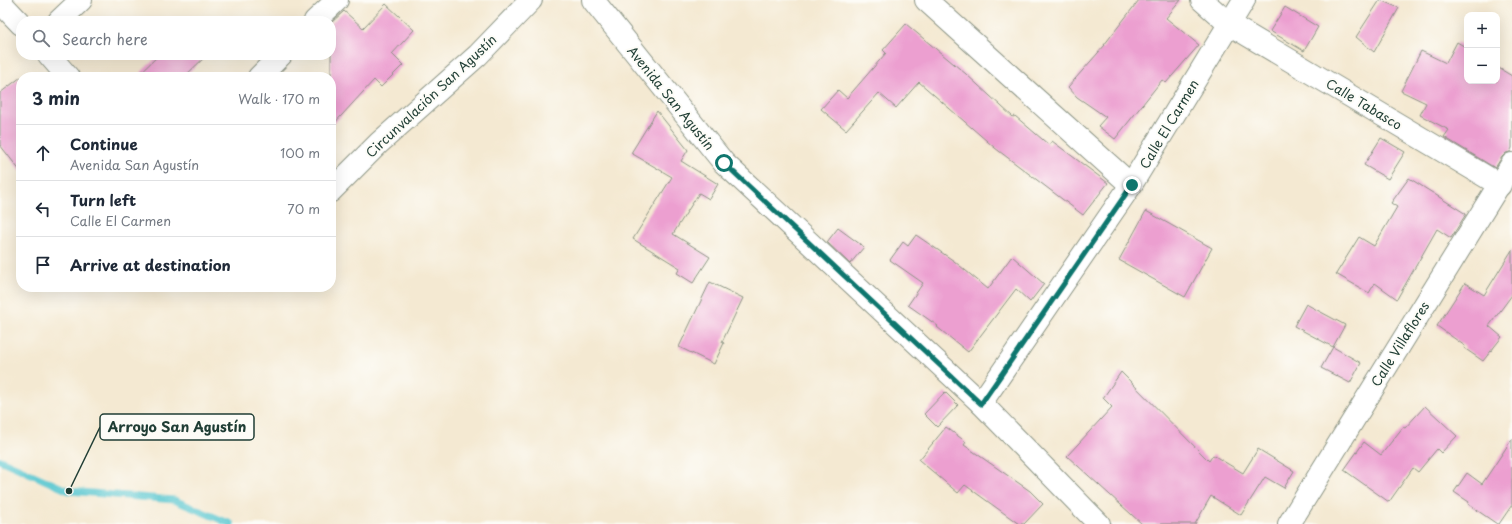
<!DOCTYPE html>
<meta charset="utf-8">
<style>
:root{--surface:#fff;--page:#f2f2f3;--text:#1f2937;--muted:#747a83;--line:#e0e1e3}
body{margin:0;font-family:"Playpen Sans",sans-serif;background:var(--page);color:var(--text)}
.controls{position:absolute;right:12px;top:12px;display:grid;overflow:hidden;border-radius:8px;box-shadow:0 4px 16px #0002}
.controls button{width:36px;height:36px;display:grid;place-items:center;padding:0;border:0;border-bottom:1px solid var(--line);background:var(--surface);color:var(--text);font:20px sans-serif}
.stop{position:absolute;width:12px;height:12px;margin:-9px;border:3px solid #0f766e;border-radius:50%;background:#fff}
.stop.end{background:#0f766e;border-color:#fff;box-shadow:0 1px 4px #0008}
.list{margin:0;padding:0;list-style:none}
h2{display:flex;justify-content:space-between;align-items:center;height:52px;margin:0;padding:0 16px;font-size:17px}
h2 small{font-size:13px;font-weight:400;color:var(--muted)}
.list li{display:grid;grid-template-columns:26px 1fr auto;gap:12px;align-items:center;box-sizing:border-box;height:56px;padding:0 16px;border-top:1px solid var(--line)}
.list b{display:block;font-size:15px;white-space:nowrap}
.list p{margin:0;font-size:13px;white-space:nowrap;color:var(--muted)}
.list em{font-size:13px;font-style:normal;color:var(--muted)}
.icon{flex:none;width:22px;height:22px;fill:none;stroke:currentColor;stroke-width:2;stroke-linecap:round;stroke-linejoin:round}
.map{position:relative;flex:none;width:1512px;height:524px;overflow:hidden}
.search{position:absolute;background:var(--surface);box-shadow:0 4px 16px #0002;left:16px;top:16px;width:320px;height:44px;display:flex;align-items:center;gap:10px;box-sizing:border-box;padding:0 14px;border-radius:16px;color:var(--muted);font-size:15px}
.panel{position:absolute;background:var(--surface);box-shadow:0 4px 16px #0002;left:16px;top:72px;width:320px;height:220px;border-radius:16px}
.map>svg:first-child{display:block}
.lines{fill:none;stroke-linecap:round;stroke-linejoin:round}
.stream{stroke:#5ac7d0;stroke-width:7}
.building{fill:#ec9fd0}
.minor-casing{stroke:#8a9383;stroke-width:24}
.minor{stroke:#fff;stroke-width:22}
.route{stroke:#0f766e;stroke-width:5}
.labels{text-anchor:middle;stroke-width:4;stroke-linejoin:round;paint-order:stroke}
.street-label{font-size:13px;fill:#1f3d34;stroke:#fdfcf7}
.leader{fill:none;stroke:#1f3d34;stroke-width:1.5}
.callout-dot{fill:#1f3d34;stroke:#fdfcf7;stroke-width:1.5}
.callout{fill:#fdfcf7;stroke:#1f3d34;stroke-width:1.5}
.callout-label{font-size:14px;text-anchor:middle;font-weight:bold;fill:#1f3d34}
</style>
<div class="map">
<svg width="1512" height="524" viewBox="0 0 1512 524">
<rect width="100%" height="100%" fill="#fdfcf7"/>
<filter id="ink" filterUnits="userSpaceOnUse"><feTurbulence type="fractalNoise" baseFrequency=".025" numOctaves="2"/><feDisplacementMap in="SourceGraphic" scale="8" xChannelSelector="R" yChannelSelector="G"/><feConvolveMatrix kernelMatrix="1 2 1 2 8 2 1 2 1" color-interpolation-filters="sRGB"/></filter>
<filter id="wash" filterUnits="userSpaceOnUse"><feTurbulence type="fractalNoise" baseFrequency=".012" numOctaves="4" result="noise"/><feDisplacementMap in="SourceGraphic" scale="16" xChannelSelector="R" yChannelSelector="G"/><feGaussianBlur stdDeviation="0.9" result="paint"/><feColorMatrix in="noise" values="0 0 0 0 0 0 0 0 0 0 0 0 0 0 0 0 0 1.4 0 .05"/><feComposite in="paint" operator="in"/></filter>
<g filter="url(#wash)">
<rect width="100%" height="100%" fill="#f4e9d2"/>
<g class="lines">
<polyline class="stream" points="0,460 69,491 174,500 231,524"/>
</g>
<g id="blocks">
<g class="building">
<polygon points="1139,0 1181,0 1166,18 1199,45 1166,83 1162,80 1115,139 1098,126 1106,117 1077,97 1068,87 1105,45 1104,45"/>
<polygon points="1380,0 1399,8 1374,52 1356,37"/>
<polygon points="386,4 414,30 392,54 403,65 381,87 374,80 331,127 331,23 344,11 363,28"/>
<polygon points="1285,7 1318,27 1304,51 1270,31"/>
<polygon points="906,24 966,74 1013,117 1015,116 1049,145 1052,141 1108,183 1083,215 995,148 919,82 896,108 879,93 846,130 821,109 838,90 847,98 886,53 883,50"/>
<polygon points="1457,42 1467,48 1467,81 1497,81 1497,67 1512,76 1512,148 1510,152 1506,153 1502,157 1495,168 1444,137 1449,130 1420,115 1426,103 1401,91 1421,51 1446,63"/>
<polygon points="159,55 207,55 184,77 136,77"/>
<polygon points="21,77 21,172 0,145 0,93"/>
<polygon points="657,111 688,150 681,161 718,184 709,199 699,193 673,234 710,257 693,283 677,273 680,268 633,239 672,177 631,153"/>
<polygon points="1381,138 1405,152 1388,179 1364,165"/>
<polygon points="1409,178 1466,214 1451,238 1437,229 1397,299 1375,283 1369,293 1336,274 1359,237 1374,246 1397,207 1391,203"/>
<polygon points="1146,211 1212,248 1185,297 1119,260"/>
<polygon points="838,228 864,247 850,264 827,242"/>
<polygon points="916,235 954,261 988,289 1012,256 1044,284 1030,302 1016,289 968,352 937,327 938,326 908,305 923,283 890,260 903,242 908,246"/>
<polygon points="1512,250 1512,295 1489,326 1502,337 1483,361 1464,348 1465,346 1437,326 1465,283 1484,295"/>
<polygon points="710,282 743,298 722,342 724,343 714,364 679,347"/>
<polygon points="1306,304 1345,325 1333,347 1294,326"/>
<polygon points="1333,347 1361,363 1350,383 1321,368"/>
<polygon points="1121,372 1209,461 1213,455 1243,473 1258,449 1294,471 1284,488 1265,477 1241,515 1211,496 1195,524 1142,524 1067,456 1112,407 1103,398"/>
<polygon points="945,392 958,405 937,427 924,414"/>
<polygon points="1425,406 1457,436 1441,453 1437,449 1418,472 1413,468 1389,502 1344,470 1364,442 1381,455 1403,427 1405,428"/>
<polygon points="946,427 966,442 964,445 1030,491 1043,504 1024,524 1019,524 965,485 958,493 919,460"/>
<polygon points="1512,439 1512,505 1499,524 1497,524 1468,504 1469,502 1454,492 1467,473 1482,484"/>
</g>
</g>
</g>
<g filter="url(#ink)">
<use href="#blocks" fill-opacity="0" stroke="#8a9383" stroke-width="1"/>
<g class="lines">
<defs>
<g id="minor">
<polyline points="593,0 724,163 981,403 1099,524"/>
<polyline points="926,0 1131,185"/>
<polyline points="1202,0 1229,24 1500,185"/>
<polyline points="0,2 21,24"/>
<polyline points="59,21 81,0"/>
<polyline points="315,21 337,0"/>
<polyline points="49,55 68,77"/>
<polyline points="259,77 281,55"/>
<polyline points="331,191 379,143 478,55 531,0"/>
<polyline points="981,403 1131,185 1244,0"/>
<polyline points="1289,524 1512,164"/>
</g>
</defs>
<use href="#minor" class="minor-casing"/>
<use href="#minor" class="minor"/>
</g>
</g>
<g class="lines" filter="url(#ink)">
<polyline class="route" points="724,163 981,404 1132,185"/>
</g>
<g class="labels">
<g class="street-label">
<text transform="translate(431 96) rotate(-43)" y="5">Circunvalación San Agustín</text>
<text transform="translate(671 98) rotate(51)" y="5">Avenida San Agustín</text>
<text transform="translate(1364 104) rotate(31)" y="5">Calle Tabasco</text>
<text transform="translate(1169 124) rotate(-59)" y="5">Calle El Carmen</text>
<text transform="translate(1400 344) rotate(-58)" y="5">Calle Villaflores</text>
</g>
</g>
<path class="leader" d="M69 491L100 427"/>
<circle class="callout-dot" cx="69" cy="491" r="4"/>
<rect class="callout" x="100" y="414" width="154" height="26" rx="4"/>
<g class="callout-label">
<text x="177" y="432">Arroyo San Agustín</text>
</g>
</svg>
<div class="controls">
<button>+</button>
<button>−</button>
</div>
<div class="stop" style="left:724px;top:163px"></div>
<div class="stop end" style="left:1132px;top:185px"></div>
<div class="search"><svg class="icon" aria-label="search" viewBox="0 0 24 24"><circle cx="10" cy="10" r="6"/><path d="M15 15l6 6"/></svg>Search here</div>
<section class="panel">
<h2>3 min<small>Walk · 170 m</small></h2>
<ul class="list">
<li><svg class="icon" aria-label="ahead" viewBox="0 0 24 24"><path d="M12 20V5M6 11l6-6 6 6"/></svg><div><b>Continue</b><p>Avenida San Agustín</p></div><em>100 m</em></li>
<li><svg class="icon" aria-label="left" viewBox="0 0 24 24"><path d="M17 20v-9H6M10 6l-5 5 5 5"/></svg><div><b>Turn left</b><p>Calle El Carmen</p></div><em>70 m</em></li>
<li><svg class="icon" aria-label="arrive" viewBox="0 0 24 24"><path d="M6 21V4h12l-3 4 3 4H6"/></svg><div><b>Arrive at destination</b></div></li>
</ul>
</section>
</div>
